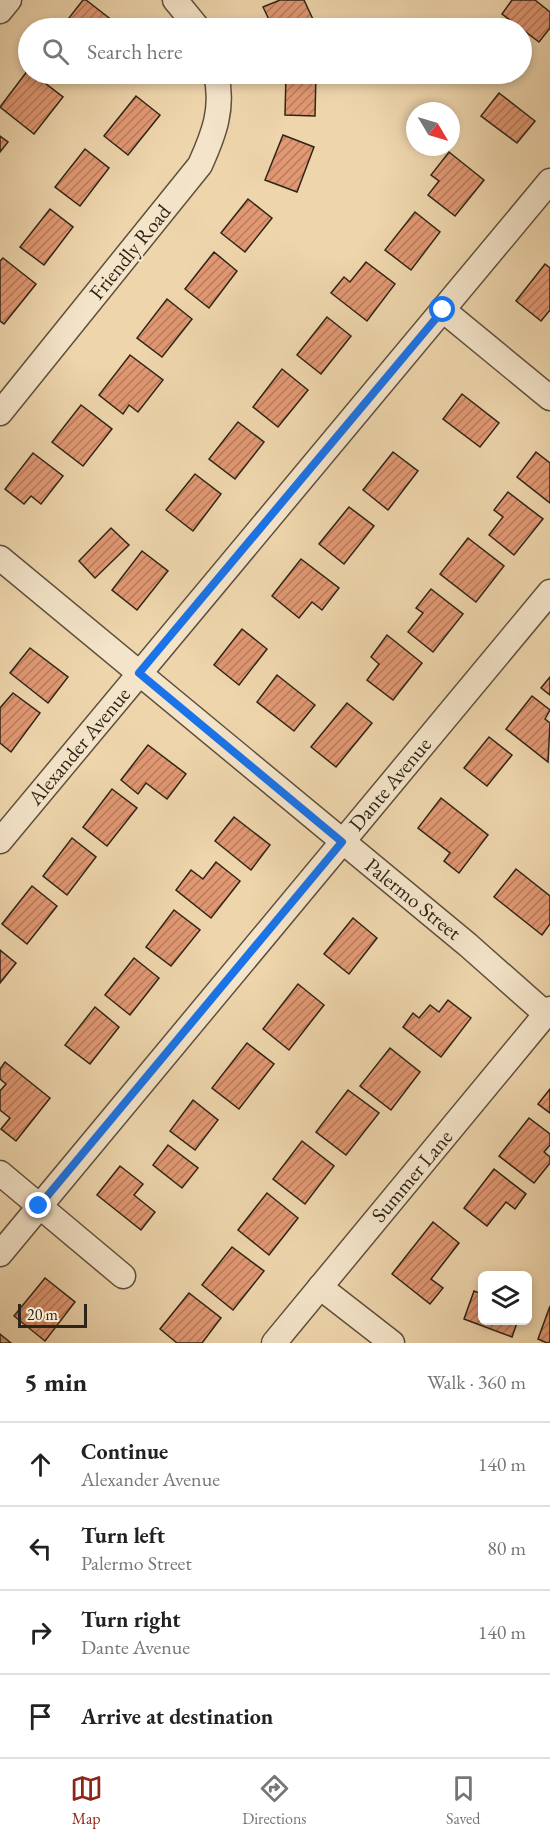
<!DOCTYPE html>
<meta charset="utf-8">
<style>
:root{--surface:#fff;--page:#f2f2f2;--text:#222;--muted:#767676;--line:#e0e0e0;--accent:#8f2418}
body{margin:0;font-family:"EB Garamond",serif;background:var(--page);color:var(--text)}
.controls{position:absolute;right:18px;bottom:18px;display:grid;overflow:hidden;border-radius:9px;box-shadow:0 3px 9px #0003}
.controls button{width:54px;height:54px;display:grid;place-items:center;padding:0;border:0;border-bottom:2px solid var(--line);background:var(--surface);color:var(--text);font:30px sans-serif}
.compass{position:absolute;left:406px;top:102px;width:54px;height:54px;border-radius:50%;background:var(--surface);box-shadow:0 3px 9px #0003;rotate:128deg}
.scale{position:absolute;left:18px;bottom:15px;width:69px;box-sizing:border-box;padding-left:6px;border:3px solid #2f2418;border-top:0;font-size:16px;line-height:21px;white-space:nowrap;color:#2f2418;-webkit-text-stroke:4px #f4e4c9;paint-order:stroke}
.stop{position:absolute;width:18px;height:18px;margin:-14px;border:4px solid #1a73e8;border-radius:50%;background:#fff}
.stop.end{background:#1a73e8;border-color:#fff;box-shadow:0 2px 6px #0008}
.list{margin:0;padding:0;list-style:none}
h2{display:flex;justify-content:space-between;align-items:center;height:78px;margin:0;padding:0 24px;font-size:26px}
h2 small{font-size:20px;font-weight:400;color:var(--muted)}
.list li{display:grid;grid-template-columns:39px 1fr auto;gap:18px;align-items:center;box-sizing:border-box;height:84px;padding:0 24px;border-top:2px solid var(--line)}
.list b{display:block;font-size:22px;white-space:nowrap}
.list p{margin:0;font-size:20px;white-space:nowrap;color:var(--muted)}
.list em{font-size:20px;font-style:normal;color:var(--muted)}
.icon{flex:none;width:33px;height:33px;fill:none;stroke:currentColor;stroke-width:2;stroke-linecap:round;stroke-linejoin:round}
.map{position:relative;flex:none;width:550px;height:1343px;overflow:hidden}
.search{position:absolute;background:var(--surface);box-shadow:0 3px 9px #0003;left:18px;right:18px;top:18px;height:66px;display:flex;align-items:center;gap:15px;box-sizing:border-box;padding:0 21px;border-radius:33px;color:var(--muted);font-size:22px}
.sheet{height:414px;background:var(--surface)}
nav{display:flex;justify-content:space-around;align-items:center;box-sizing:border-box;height:84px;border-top:2px solid var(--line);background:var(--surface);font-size:16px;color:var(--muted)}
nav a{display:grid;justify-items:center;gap:3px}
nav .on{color:var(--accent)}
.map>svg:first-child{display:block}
.building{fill:url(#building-hatch);stroke:#2f2418;stroke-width:1.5}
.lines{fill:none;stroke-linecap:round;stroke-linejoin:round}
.street-casing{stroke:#5f503d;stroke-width:27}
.street{stroke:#f4e4c9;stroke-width:24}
.route{stroke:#1a73e8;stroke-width:8}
.labels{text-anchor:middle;stroke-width:5;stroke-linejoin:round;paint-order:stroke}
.street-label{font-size:21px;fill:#2f2418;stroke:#f4e4c9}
</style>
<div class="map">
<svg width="550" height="1343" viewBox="0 0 550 1343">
<defs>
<pattern id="building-hatch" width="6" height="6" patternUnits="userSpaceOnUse" patternTransform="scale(1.5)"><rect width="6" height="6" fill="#e19873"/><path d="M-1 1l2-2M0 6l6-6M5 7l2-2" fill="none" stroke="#b77c5d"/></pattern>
</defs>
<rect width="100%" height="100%" fill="#eed5ac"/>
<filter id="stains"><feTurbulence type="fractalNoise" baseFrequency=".00333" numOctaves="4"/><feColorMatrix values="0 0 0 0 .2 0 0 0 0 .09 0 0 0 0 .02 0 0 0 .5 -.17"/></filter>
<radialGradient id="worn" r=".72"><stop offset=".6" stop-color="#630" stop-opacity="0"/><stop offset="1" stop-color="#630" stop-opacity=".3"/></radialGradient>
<g class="building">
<polygon points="83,0 86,0 122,28 72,28 65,23"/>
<polygon points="280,0 304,0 317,28 273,28 263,7"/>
<polygon points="512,0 535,0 550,12 550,28 539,42 502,14"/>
<polygon points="28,70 28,74 33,74 63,97 34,134 0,107"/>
<polygon points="286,74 316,74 315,116 285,115"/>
<polygon points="499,93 535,121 517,143 481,116"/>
<polygon points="136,96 160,115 128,155 104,136"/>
<polygon points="283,135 314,147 297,192 265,180"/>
<polygon points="0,136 8,142 0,152"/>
<polygon points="85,149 109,168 80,206 55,187"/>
<polygon points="449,152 484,180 455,216 428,195 439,181 431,175"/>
<polygon points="248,199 272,218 245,252 221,233"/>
<polygon points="50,209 73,227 44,265 20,247"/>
<polygon points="415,212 440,232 411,270 385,250"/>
<polygon points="214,252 237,271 209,308 185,289"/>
<polygon points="3,258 36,284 4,324 0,321 0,261"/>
<polygon points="366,262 395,284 367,321 331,293 344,277 350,282"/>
<polygon points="545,264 550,268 550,310 541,321 516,301"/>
<polygon points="167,299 192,319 162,357 137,338"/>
<polygon points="327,317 351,336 321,374 297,355"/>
<polygon points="130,355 163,380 138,412 129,405 123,414 99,395"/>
<polygon points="282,369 308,390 278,427 253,407"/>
<polygon points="462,394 499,423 480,447 443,419"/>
<polygon points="81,405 112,429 83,466 52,442"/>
<polygon points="238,422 264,442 235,479 209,459"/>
<polygon points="393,452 418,471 388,510 363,490"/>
<polygon points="536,452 550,463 550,503 517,477"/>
<polygon points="33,453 63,476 41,504 31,496 24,504 5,489"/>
<polygon points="195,474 221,494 193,531 166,510"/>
<polygon points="508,492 543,519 514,555 489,535 503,517 494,510"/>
<polygon points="349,507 374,526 344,564 319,544"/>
<polygon points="111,528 129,545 95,578 79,561"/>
<polygon points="468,538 504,566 476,602 440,574"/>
<polygon points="142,551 168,571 137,610 112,590"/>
<polygon points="301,559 339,588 322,610 312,602 299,618 272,596"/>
<polygon points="431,589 463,614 433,652 408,632 423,613 416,608"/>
<polygon points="242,629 267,649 239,685 214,665"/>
<polygon points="387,635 422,663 393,700 367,680 379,664 371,657"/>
<polygon points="30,648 68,677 48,703 10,673"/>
<polygon points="277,675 315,705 294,731 257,702"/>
<polygon points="550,677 550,695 541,688"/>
<polygon points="13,693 40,713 11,752 0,743 0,708"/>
<polygon points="532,696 550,710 545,719 550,723 548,762 506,729"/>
<polygon points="347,703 372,723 336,767 311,747"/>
<polygon points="489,737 512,755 487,786 464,768"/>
<polygon points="148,745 186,774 167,799 146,783 138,794 121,780"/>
<polygon points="112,789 137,808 107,846 83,827"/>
<polygon points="441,798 488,835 459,873 444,861 450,853 418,828"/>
<polygon points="234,817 270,845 251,870 215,841"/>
<polygon points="72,838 96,857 67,895 43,876"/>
<polygon points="216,862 240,881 211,918 176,890 191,870 203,879"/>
<polygon points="516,869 550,896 550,924 542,935 494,897"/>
<polygon points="32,886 57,906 27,944 2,924"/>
<polygon points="174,910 200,930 171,966 146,947"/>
<polygon points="353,918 377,938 349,974 324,954"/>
<polygon points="0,950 16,963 0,983"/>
<polygon points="134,958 159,978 130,1015 105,995"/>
<polygon points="298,984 324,1005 289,1050 263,1029"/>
<polygon points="448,1000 471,1018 441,1057 403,1027 413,1013 419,1018 430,1005 439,1012"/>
<polygon points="95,1007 119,1027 90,1064 65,1045"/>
<polygon points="247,1043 274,1064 239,1109 212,1088"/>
<polygon points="390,1048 420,1072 391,1110 360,1086"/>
<polygon points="5,1062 50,1098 16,1141 1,1129 10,1118 0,1110 0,1091 6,1084 0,1079 0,1069"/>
<polygon points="550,1089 550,1113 538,1104"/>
<polygon points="348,1090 379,1113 346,1155 316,1132"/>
<polygon points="193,1100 218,1120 195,1150 170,1131"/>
<polygon points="529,1118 550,1134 550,1145 544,1152 550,1157 550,1163 534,1183 499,1156"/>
<polygon points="302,1141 334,1166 305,1204 273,1179"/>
<polygon points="168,1145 198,1168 182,1188 153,1165"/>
<polygon points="120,1166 143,1184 134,1195 155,1212 141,1230 97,1195"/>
<polygon points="494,1169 526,1194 515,1209 506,1202 487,1226 464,1208"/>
<polygon points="267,1193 298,1218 269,1255 238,1230"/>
<polygon points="433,1222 459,1243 431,1279 443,1288 430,1304 392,1274"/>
<polygon points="232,1247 264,1271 233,1310 202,1285"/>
<polygon points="45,1278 75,1302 45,1341 14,1316"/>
<polygon points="474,1291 482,1294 482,1320 518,1320 512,1337 464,1319"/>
<polygon points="189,1293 221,1318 202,1343 177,1343 160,1329"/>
<polygon points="550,1306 550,1343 547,1343 538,1339"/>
<polygon points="0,1334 11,1343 0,1343"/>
</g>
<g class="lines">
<defs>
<g id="street">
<polyline points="175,0 198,28"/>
<polyline points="0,11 9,0"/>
<polyline points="443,310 550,398"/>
<path d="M 0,413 L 200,165 C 214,134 224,108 216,74"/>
<polyline points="0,558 468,945 546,1014"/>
<polyline points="0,841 550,181"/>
<polyline points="0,1173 123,1276"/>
<polyline points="0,1254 550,592"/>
<polyline points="320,1287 392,1343"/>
<polyline points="274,1343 550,1009"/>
</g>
</defs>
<use href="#street" class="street-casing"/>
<use href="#street" class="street"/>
</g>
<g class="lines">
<polyline class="route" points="39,1206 342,842 139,673 443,310"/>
</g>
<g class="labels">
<g class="street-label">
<text transform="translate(130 252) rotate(-51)" y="7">Friendly Road</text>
<text transform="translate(79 746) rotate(-50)" y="7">Alexander Avenue</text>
<text transform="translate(390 784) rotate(-50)" y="7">Dante Avenue</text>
<text transform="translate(413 899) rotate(39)" y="7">Palermo Street</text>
<text transform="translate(412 1176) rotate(-50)" y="7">Summer Lane</text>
</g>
</g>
<rect width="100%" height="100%" filter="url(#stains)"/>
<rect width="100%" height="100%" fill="url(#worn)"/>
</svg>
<div class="controls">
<button><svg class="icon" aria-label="layers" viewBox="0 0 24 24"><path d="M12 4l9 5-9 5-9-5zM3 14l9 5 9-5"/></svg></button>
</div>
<svg class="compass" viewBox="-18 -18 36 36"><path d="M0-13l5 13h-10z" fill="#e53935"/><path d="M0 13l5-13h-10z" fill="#767676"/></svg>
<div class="scale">20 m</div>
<div class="stop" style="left:443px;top:310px"></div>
<div class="stop end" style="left:39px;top:1206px"></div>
<div class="search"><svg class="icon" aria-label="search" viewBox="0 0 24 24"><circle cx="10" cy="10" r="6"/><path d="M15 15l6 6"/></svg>Search here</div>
</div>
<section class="sheet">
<h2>5 min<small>Walk · 360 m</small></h2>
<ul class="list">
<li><svg class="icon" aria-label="ahead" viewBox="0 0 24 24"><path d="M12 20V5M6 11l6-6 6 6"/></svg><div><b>Continue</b><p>Alexander Avenue</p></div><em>140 m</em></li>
<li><svg class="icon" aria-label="left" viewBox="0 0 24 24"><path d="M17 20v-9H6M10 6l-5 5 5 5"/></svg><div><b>Turn left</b><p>Palermo Street</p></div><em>80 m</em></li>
<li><svg class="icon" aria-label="right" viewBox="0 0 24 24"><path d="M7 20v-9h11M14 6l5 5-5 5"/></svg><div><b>Turn right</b><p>Dante Avenue</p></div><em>140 m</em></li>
<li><svg class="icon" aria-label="arrive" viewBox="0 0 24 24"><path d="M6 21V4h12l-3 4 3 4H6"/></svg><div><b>Arrive at destination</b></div></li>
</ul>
</section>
<nav>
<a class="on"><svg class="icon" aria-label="map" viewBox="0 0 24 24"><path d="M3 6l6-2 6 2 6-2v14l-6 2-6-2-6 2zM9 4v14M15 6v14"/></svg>Map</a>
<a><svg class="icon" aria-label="directions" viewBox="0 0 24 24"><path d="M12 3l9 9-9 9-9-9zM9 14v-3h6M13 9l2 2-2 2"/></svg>Directions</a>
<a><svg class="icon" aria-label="saved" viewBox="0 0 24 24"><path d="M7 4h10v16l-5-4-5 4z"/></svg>Saved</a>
</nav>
